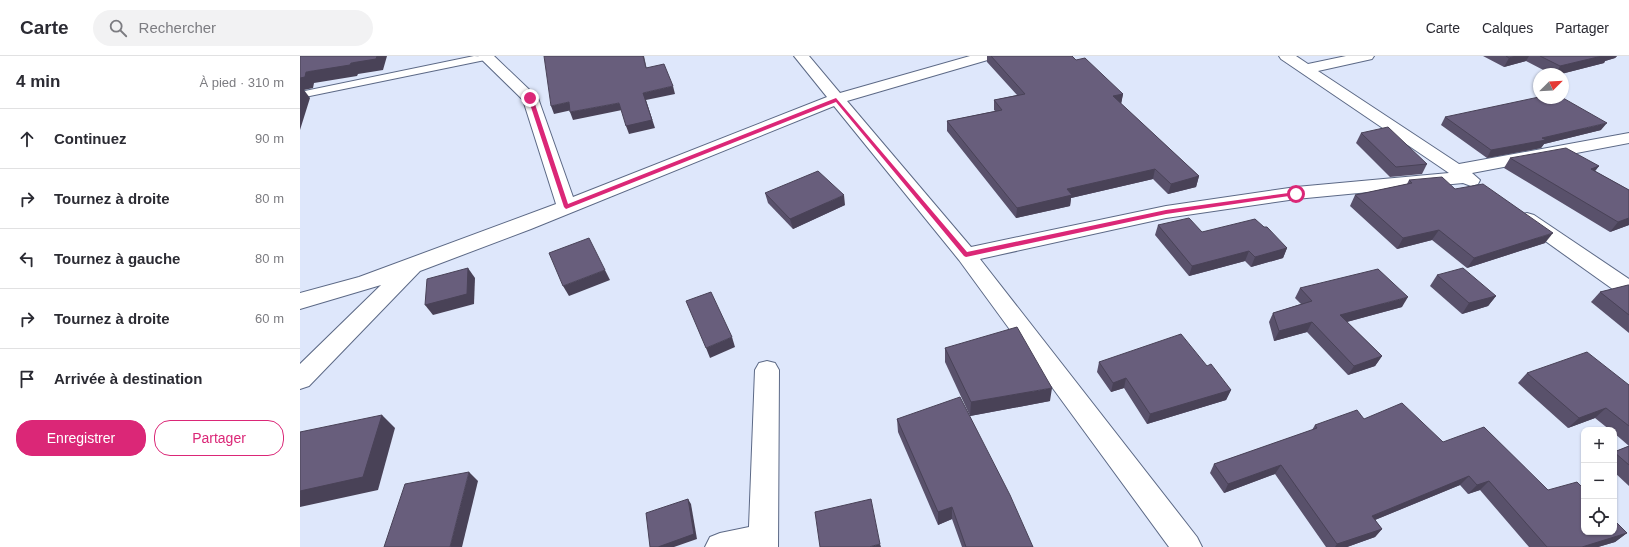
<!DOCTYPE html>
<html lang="fr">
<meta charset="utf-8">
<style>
:root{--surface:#fff;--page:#f2f2f3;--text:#2b2b33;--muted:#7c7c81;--line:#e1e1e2;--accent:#db2777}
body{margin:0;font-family:Arial,sans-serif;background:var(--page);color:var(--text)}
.controls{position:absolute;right:12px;bottom:12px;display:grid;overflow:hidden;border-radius:8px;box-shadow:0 1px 3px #0004}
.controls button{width:36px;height:36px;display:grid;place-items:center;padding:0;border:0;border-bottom:1px solid var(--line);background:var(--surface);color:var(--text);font:20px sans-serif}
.compass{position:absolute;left:1233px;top:12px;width:36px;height:36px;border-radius:50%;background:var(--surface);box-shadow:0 1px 3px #0004;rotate:66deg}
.stop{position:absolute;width:12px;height:12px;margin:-9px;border:3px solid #db2777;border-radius:50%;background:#fff}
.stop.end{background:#db2777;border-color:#fff;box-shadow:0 1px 4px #0008}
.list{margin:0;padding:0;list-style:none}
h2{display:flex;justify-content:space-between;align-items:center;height:52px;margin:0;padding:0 16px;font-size:17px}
h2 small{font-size:13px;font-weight:400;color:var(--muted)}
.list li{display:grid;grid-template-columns:26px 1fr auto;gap:12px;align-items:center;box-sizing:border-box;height:60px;padding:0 16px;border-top:1px solid var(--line)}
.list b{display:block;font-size:15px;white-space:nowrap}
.list em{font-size:13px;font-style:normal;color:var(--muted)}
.actions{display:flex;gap:8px;padding:12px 16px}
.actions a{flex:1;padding:9px 0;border:1px solid var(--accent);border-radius:16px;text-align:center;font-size:14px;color:var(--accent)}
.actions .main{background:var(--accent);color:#fff}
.icon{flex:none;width:22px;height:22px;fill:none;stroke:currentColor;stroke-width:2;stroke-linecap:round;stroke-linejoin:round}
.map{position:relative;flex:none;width:1329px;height:491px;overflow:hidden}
header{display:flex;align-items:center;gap:24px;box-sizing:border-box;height:56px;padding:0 20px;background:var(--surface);border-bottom:1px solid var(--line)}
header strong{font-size:19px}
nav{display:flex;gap:22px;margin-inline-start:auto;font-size:14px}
.search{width:280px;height:36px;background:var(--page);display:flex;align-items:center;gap:10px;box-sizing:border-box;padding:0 14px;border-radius:22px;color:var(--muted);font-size:15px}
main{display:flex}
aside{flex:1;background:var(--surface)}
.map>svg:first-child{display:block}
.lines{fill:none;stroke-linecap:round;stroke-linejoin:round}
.service-casing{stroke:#5c6986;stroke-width:2}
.minor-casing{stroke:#5c6986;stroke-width:2}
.service{fill:#fff;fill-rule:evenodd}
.minor{fill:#fff;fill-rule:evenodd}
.wall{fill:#59516b}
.shaded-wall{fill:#494257}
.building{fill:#685e7c;stroke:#494257}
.route{fill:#db2777}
</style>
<header>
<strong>Carte</strong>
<div class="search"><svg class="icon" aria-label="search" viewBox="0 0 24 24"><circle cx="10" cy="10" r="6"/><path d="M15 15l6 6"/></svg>Rechercher</div>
<nav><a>Carte</a><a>Calques</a><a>Partager</a></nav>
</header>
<main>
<aside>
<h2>4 min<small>À pied · 310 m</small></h2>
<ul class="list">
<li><svg class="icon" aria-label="ahead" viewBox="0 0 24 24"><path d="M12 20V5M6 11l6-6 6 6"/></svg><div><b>Continuez</b></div><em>90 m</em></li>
<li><svg class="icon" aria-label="right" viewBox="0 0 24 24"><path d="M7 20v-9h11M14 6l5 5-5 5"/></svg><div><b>Tournez à droite</b></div><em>80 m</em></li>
<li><svg class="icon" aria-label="left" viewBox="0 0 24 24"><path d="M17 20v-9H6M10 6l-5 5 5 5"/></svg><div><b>Tournez à gauche</b></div><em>80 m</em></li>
<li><svg class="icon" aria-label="right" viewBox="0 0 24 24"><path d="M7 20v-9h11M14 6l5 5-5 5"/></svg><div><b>Tournez à droite</b></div><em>60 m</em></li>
<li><svg class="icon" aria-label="arrive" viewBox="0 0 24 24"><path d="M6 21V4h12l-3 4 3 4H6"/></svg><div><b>Arrivée à destination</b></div></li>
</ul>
<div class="actions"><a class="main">Enregistrer</a><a>Partager</a></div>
</aside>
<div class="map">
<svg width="1329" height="491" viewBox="0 0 1329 491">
<rect width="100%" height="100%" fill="#dee7fb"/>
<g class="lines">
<defs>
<polygon id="service" points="174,0 190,1 185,4 0,42 0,36"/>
<g id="minor">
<polygon points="178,0 194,0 238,42 273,141 527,41 494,0 509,0 540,37 670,0 693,0 691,3 547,45 671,191 866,150 996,131 1149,117 981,3 979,0 996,0 1008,8 1046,0 1074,0 1072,3 1018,15 1159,108 1329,77 1329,87 1172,117 1180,124 1178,128 1171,130 1163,127 996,143 866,162 680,203 897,481 902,491 869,491 659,204 534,50 231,173 120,215 9,330 0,333 0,308 81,229 0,253 0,237 59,221 256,148 223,44"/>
<polygon points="1227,157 1234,159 1329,223 1329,242 1321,239 1220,167 1217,163 1220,159"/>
<polygon points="467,305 475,307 479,314 478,491 405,491 410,481 420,477 449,471 455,314 459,307"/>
</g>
</defs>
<use href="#service" class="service-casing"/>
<use href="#minor" class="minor-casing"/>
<use href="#service" class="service"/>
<use href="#minor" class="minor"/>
</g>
<g class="wall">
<polygon points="687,0 772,0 776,4 823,38 821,48 899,120 896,131 868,138 853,123 771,142 770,150 716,162 647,75 647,65 695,55 694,54 694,44 717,39 687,6"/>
<polygon points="1183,0 1317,0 1315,2 1305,5 1304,7 1261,18 1251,18 1226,5 1204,11"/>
<polygon points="1145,61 1301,74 1244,88 1241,92 1187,102 1141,69"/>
<polygon points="1061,77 1127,108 1122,118 1090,121 1056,87"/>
<polygon points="1210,102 1299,110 1295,115 1329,134 1329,169 1310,176 1204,112"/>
<polygon points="1109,124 1155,133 1245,187 1167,212 1132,184 1097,193 1050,150 1055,139 1107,128"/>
<polygon points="465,137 545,149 493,173 468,147"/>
<polygon points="858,169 902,176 964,171 987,192 983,202 951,211 945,205 889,220 855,179"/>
<polygon points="1137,219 1196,240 1188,250 1162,258 1130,230"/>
<polygon points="1329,229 1329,277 1291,246 1300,236"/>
<polygon points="1000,232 1102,251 1047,266 1082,300 1075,310 1048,319 1007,276 974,285 969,266 973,257 1001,248 995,242"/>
<polygon points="645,292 750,345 670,360 645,306"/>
<polygon points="799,306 907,310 931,334 926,344 847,368 824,332 811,336 797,316"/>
<polygon points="1227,317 1329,329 1329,390 1314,377 1314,374 1310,374 1295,362 1268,372 1218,327"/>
<polygon points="597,363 733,491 662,491 652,463 638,469 598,376"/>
<polygon points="1064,363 1143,386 1248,434 1327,477 1315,486 1298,491 1229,491 1180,434 1168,438 1160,429 1075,464 1082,473 1075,481 1047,491 1026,491 975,418 924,437 910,417 914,408 1012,374 1015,369"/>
<polygon points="1329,390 1329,430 1314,416 1314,396"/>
</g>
<g class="shaded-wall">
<polygon points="77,0 87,0 83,14 58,18 57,20 14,27 13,32 4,34 10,42 0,74 0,22 6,16 51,7"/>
<polygon points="343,0 344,0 348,19 346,12"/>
<polygon points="1216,0 1229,0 1226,5 1204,11 1209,2"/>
<polygon points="1302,0 1317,0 1315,2 1305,5 1304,7 1261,18 1256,18 1260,10"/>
<polygon points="373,30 375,38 346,44 355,72 329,78 326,70 343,37"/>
<polygon points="823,38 821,48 813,40"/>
<polygon points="269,46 272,54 254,58 251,50"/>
<polygon points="319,47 322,54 273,64 270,56"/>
<polygon points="1307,67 1301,74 1244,88 1241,92 1187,102 1191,94"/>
<polygon points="1299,110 1291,120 1291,113"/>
<polygon points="855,113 853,123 771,142 770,150 716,162 717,152 767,133"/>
<polygon points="899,120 896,131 868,138 871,128"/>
<polygon points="544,139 545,149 493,173 490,163"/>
<polygon points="1329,162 1329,169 1310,176 1318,166"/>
<polygon points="1139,174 1132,184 1097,193 1103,182"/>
<polygon points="1253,177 1245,187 1167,212 1174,202"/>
<polygon points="987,192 983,202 951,211 955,201"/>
<polygon points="949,195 945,205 889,220 892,210"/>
<polygon points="168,212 175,222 174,248 133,259 125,249"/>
<polygon points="305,214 310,224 269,240 263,230"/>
<polygon points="1196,240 1188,250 1162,258 1169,247"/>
<polygon points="1108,241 1102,251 1035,269 1040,259"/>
<polygon points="1012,266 1007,276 974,285 979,275"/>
<polygon points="432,281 435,291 410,302 406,292"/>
<polygon points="1082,300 1075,310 1048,319 1054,310"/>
<polygon points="826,322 824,332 811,336 813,327"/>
<polygon points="752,332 750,345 670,360 671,346"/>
<polygon points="931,334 926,344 847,368 850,358"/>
<polygon points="1306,352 1295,362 1268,372 1279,362"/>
<polygon points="82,359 95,372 78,434 0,451 0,435"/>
<polygon points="981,409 975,418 924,437 928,428"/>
<polygon points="169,416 178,425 162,491 150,491"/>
<polygon points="1169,420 1160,429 1065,468 1072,460"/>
<polygon points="1189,425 1180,434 1168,438 1177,429"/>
<polygon points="388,443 391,448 397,483 374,491 358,491"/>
<polygon points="652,451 652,463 638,469 638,456"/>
<polygon points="1082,473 1075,481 1047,491 1035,491 1037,488"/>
<polygon points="1327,477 1315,486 1298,491 1282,491"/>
<polygon points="580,488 581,491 569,491"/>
</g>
<g class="building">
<polygon points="0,0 77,0 76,3 51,7 50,9 6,16 5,21 0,22"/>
<polygon points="244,0 343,0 346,12 364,8 373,30 343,37 352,64 326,70 319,47 270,56 269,46 251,50"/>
<polygon points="691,0 772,0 776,4 785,2 823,38 813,40 899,120 871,128 855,113 767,133 772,139 717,152 647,65 702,54 694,44 725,38"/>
<polygon points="1206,0 1216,0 1209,2"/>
<polygon points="1240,0 1302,0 1260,10"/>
<polygon points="1239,41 1239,42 1263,42 1307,67 1242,82 1246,84 1191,94 1145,61"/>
<polygon points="1088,71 1127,108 1096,111 1061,77"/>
<polygon points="1266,92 1299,110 1291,113 1329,134 1329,162 1318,166 1210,102"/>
<polygon points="518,115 544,139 490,163 465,137"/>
<polygon points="1142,121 1155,133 1183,128 1253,177 1174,202 1139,174 1103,182 1055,139 1112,127 1109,124"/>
<polygon points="889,162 902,176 955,163 964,171 967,171 987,192 955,201 949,195 892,210 858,169"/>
<polygon points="289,182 305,214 263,230 249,197"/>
<polygon points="168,212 167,238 125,249 127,223"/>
<polygon points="1163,212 1196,240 1169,247 1137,219"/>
<polygon points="1078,213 1108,241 1040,259 1082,300 1054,310 1012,266 979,275 973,257 1012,245 1000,232"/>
<polygon points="1328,229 1329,229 1329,259 1300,236"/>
<polygon points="411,236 432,281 406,292 386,245"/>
<polygon points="717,271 752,332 671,346 645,292"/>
<polygon points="881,278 907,310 911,308 931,334 850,358 826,322 813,327 799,306"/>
<polygon points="1287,296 1329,329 1329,370 1306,352 1279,362 1227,317"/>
<polygon points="660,341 710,439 733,491 666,491 652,451 638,456 597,363"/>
<polygon points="1102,347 1143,386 1184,371 1248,434 1277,426 1284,433 1284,476 1314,476 1314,464 1327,477 1282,491 1247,491 1189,425 1177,429 1169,420 1072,460 1082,473 1037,488 981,409 928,428 914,408 1017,372 1015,369 1057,354 1064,363"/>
<polygon points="82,359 63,421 0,435 0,376"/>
<polygon points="1329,390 1329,409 1314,396"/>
<polygon points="169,416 150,491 84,491 105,428"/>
<polygon points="388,443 394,478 358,491 350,491 346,457"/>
<polygon points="571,443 580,488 569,491 520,491 515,456"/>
</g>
<polygon class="route" points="230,40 233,42 268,148 536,42 667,196 866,154 996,136 999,138 996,139 866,158 666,201 664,200 536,46 266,153 264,151 228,42"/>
</svg>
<div class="controls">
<button>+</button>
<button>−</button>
<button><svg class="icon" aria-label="locate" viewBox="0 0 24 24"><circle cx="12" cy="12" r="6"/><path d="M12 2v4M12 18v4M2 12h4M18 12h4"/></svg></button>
</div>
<svg class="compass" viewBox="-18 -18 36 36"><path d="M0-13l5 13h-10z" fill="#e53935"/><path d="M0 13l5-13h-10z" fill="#7c7c81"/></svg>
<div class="stop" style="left:996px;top:138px"></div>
<div class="stop end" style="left:230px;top:42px"></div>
</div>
</main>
